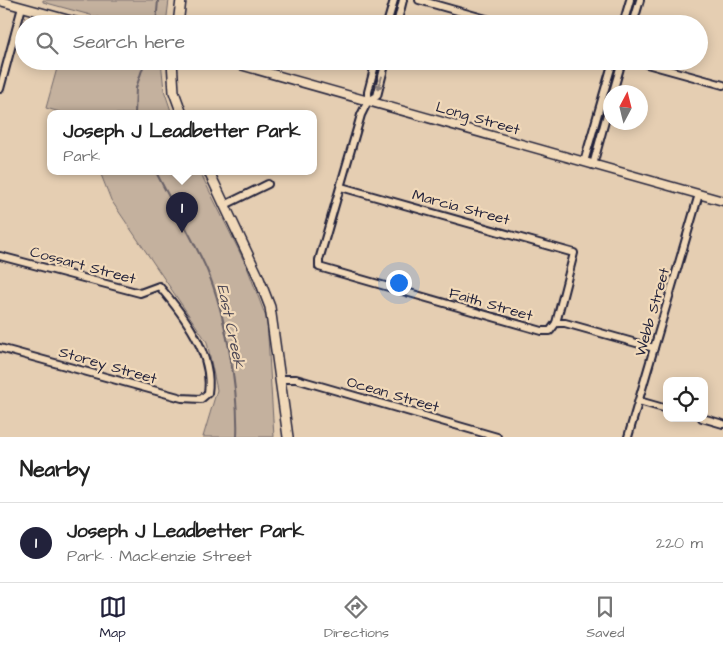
<!DOCTYPE html>
<meta charset="utf-8">
<style>
:root{--surface:#fff;--page:#f6f6f6;--text:#222;--muted:#767676;--line:#e0e0e0;--accent:#22223b}
body{margin:0;font-family:"Architects Daughter",sans-serif;background:var(--page);color:var(--text)}
.controls{position:absolute;right:15px;bottom:15px;display:grid;overflow:hidden;border-radius:10px;box-shadow:0 2px 12px #0003}
.controls button{width:45px;height:45px;display:grid;place-items:center;padding:0;border:0;border-bottom:1px solid var(--line);background:var(--surface);color:var(--text);font:25px sans-serif}
.compass{position:absolute;left:603px;top:85px;width:45px;height:45px;border-radius:50%;background:var(--surface);box-shadow:0 2px 12px #0003;rotate:7deg}
.you{position:absolute;left:398px;top:282px;width:18px;height:18px;margin:-12px;border:4px solid #fff;border-radius:50%;background:#1a73e8;box-shadow:0 0 0 8px #1a73e833}
.badge{display:grid;place-items:center;width:32px;height:32px;border-radius:50%;background:var(--accent);color:#fff;font-size:16px;font-weight:700}
.pin{position:absolute;translate:-50% -41px;filter:drop-shadow(0 1px 2px #0008)}
.pin::after{content:'';position:absolute;top:26px;width:18px;height:15px;background:inherit;clip-path:polygon(0 0,100% 0,50% 100%)}
.popup{position:absolute;left:47px;top:110px;width:270px;height:65px;box-sizing:border-box;display:grid;place-content:center;border-radius:10px;background:var(--surface);filter:drop-shadow(0 1px 4px #0005);font-size:16px;white-space:nowrap;color:var(--muted)}
.popup b{font-size:19px;color:var(--text)}
.popup::after{content:'';position:absolute;left:50%;top:100%;margin-left:-10px;border:10px solid transparent;border-top-color:var(--surface)}
.list{margin:0;padding:0;list-style:none}
h2{display:flex;justify-content:space-between;align-items:center;height:65px;margin:0;padding:0 20px;font-size:21px}
h2 small{font-size:16px;font-weight:400;color:var(--muted)}
.list li{display:grid;grid-template-columns:32px 1fr auto;gap:15px;align-items:center;box-sizing:border-box;height:80px;padding:0 20px;border-top:1px solid var(--line)}
.list b{display:block;font-size:19px;white-space:nowrap}
.list p{margin:0;font-size:16px;white-space:nowrap;color:var(--muted)}
.list em{font-size:16px;font-style:normal;color:var(--muted)}
.icon{flex:none;width:28px;height:28px;fill:none;stroke:currentColor;stroke-width:2;stroke-linecap:round;stroke-linejoin:round}
.map{position:relative;flex:none;width:723px;height:437px;overflow:hidden}
.search{position:absolute;background:var(--surface);box-shadow:0 2px 12px #0003;left:15px;right:15px;top:15px;height:55px;display:flex;align-items:center;gap:12px;box-sizing:border-box;padding:0 18px;border-radius:28px;color:var(--muted);font-size:19px}
.sheet{height:145px;background:var(--surface)}
nav{display:flex;justify-content:space-around;align-items:center;box-sizing:border-box;height:70px;border-top:1px solid var(--line);background:var(--surface);font-size:14px;color:var(--muted)}
nav a{display:grid;justify-items:center;gap:2px}
nav .on{color:var(--accent)}
.map>svg:first-child{display:block}
.green{fill:#c4b19e;stroke:#736a6c}
.lines{fill:none;stroke-linecap:round;stroke-linejoin:round}
.stream{stroke:#6a6267;stroke-width:2}
.minor-casing{stroke:#22223b;stroke-width:10}
.tertiary-casing{stroke:#22223b;stroke-width:11}
.secondary-casing{stroke:#22223b;stroke-width:12}
.minor{stroke:#f1d9b9;stroke-width:6}
.tertiary{stroke:#f1d9b9;stroke-width:8}
.secondary{stroke:#f1d9b9;stroke-width:9}
.oneway{fill:#8a7e7a}
.labels{text-anchor:middle;stroke-width:4.5;stroke-linejoin:round;paint-order:stroke}
.street-label{font-size:15px;fill:#22223b;stroke:#f1d9b9}
.water-label{font-size:16px;font-style:italic;fill:#4c4755;stroke:#f1d9b9}
</style>
<div class="map">
<svg width="723" height="437" viewBox="0 0 723 437">
<rect width="100%" height="100%" fill="#e5ceb2"/>
<filter id="ink" filterUnits="userSpaceOnUse"><feTurbulence type="fractalNoise" baseFrequency=".02" numOctaves="2"/><feDisplacementMap in="SourceGraphic" scale="10" xChannelSelector="R" yChannelSelector="G"/><feConvolveMatrix kernelMatrix="1 2 1 2 8 2 1 2 1" color-interpolation-filters="sRGB"/></filter>
<g filter="url(#ink)">
<g class="green">
<polygon points="43,0 169,0 166,24 123,24 43,2"/>
<polygon points="59,61 161,61 164,90 172,114 67,114 46,108"/>
<polygon points="100,172 200,172 247,267 267,320 274,437 203,437 217,390 207,342 111,200"/>
</g>
<g class="lines">
<g class="stream">
<polyline points="156,24 158,0"/>
<polyline points="135,114 136,88 145,61"/>
<path d="M 156,172 C 172,204 192,236 207,270 C 225,312 239,390 237,437"/>
</g>
<defs>
<g id="minor">
<polyline points="419,0 504,24"/>
<polyline points="387,24 394,0"/>
<polyline points="397,24 403,0"/>
<polyline points="623,24 630,0"/>
<polyline points="633,24 640,0"/>
<polyline points="386,61 377,96 368,101 361,115 319,260 319,267 542,331 550,331 556,323 565,323 654,348"/>
<polyline points="636,61 723,85"/>
<polyline points="0,89 22,7"/>
<polyline points="613,92 622,61"/>
<polyline points="368,101 368,92 376,61"/>
<polyline points="584,162 613,61"/>
<polyline points="593,165 610,103"/>
<polyline points="341,187 574,253 556,323"/>
<polyline points="225,205 268,184"/>
<path d="M 0,256 L 140,293 L 159,286 C 183,314 214,354 208,393 L 201,399 L 182,398 L 0,348"/>
<polyline points="281,379 296,379 497,437"/>
<polyline points="639,401 667,409"/>
<polyline points="702,418 723,424"/>
<polyline points="628,437 699,194"/>
</g>
<g id="tertiary">
<polyline points="0,1 84,24"/>
<polyline points="226,61 723,201"/>
</g>
<g id="secondary">
<polyline points="178,24 181,0"/>
<polyline points="172,61 174,92 182,114"/>
<polyline points="209,172 258,276 270,307 288,437"/>
</g>
</defs>
<use href="#minor" class="minor-casing"/>
<use href="#tertiary" class="tertiary-casing"/>
<use href="#secondary" class="secondary-casing"/>
<use href="#minor" class="minor"/>
<use href="#tertiary" class="tertiary"/>
<use href="#secondary" class="secondary"/>
</g>
<defs><path id="oneway-solid" d="M-6-.8H1V-3.2L6.5 0L1 3.2V.8H-6Z" transform="scale(1.25)"/></defs>
<use class="oneway" href="#oneway-solid" transform="translate(380 83) rotate(106)"/>
</g>
<g class="labels">
<g class="street-label">
<text transform="translate(478 118) rotate(16)" y="5">Long Street</text>
<text transform="translate(461 207) rotate(15)" y="5">Marcia Street</text>
<text transform="translate(83 265) rotate(15)" y="5">Cossart Street</text>
<text transform="translate(491 304) rotate(16)" y="5">Faith Street</text>
<text transform="translate(652 312) rotate(-74)" y="5">Webb Street</text>
<text transform="translate(108 365) rotate(16)" y="5">Storey Street</text>
<text transform="translate(393 394) rotate(16)" y="5">Ocean Street</text>
</g>
<g class="water-label">
<text transform="translate(232 326) rotate(78)" y="6">East Creek</text>
</g>
</g>
</svg>
<div class="controls">
<button><svg class="icon" aria-label="locate" viewBox="0 0 24 24"><circle cx="12" cy="12" r="6"/><path d="M12 2v4M12 18v4M2 12h4M18 12h4"/></svg></button>
</div>
<svg class="compass" viewBox="-18 -18 36 36"><path d="M0-13l5 13h-10z" fill="#e53935"/><path d="M0 13l5-13h-10z" fill="#767676"/></svg>
<div class="you"></div>
<div class="pin badge" style="left:182px;top:233px">1</div>
<div class="popup"><b>Joseph J Leadbetter Park</b>Park</div>
<div class="search"><svg class="icon" aria-label="search" viewBox="0 0 24 24"><circle cx="10" cy="10" r="6"/><path d="M15 15l6 6"/></svg>Search here</div>
</div>
<section class="sheet">
<h2>Nearby<small></small></h2>
<ul class="list">
<li><span class="badge">1</span><div><b>Joseph J Leadbetter Park</b><p>Park · Mackenzie Street</p></div><em>220 m</em></li>
</ul>
</section>
<nav>
<a class="on"><svg class="icon" aria-label="map" viewBox="0 0 24 24"><path d="M3 6l6-2 6 2 6-2v14l-6 2-6-2-6 2zM9 4v14M15 6v14"/></svg>Map</a>
<a><svg class="icon" aria-label="directions" viewBox="0 0 24 24"><path d="M12 3l9 9-9 9-9-9zM9 14v-3h6M13 9l2 2-2 2"/></svg>Directions</a>
<a><svg class="icon" aria-label="saved" viewBox="0 0 24 24"><path d="M7 4h10v16l-5-4-5 4z"/></svg>Saved</a>
</nav>
